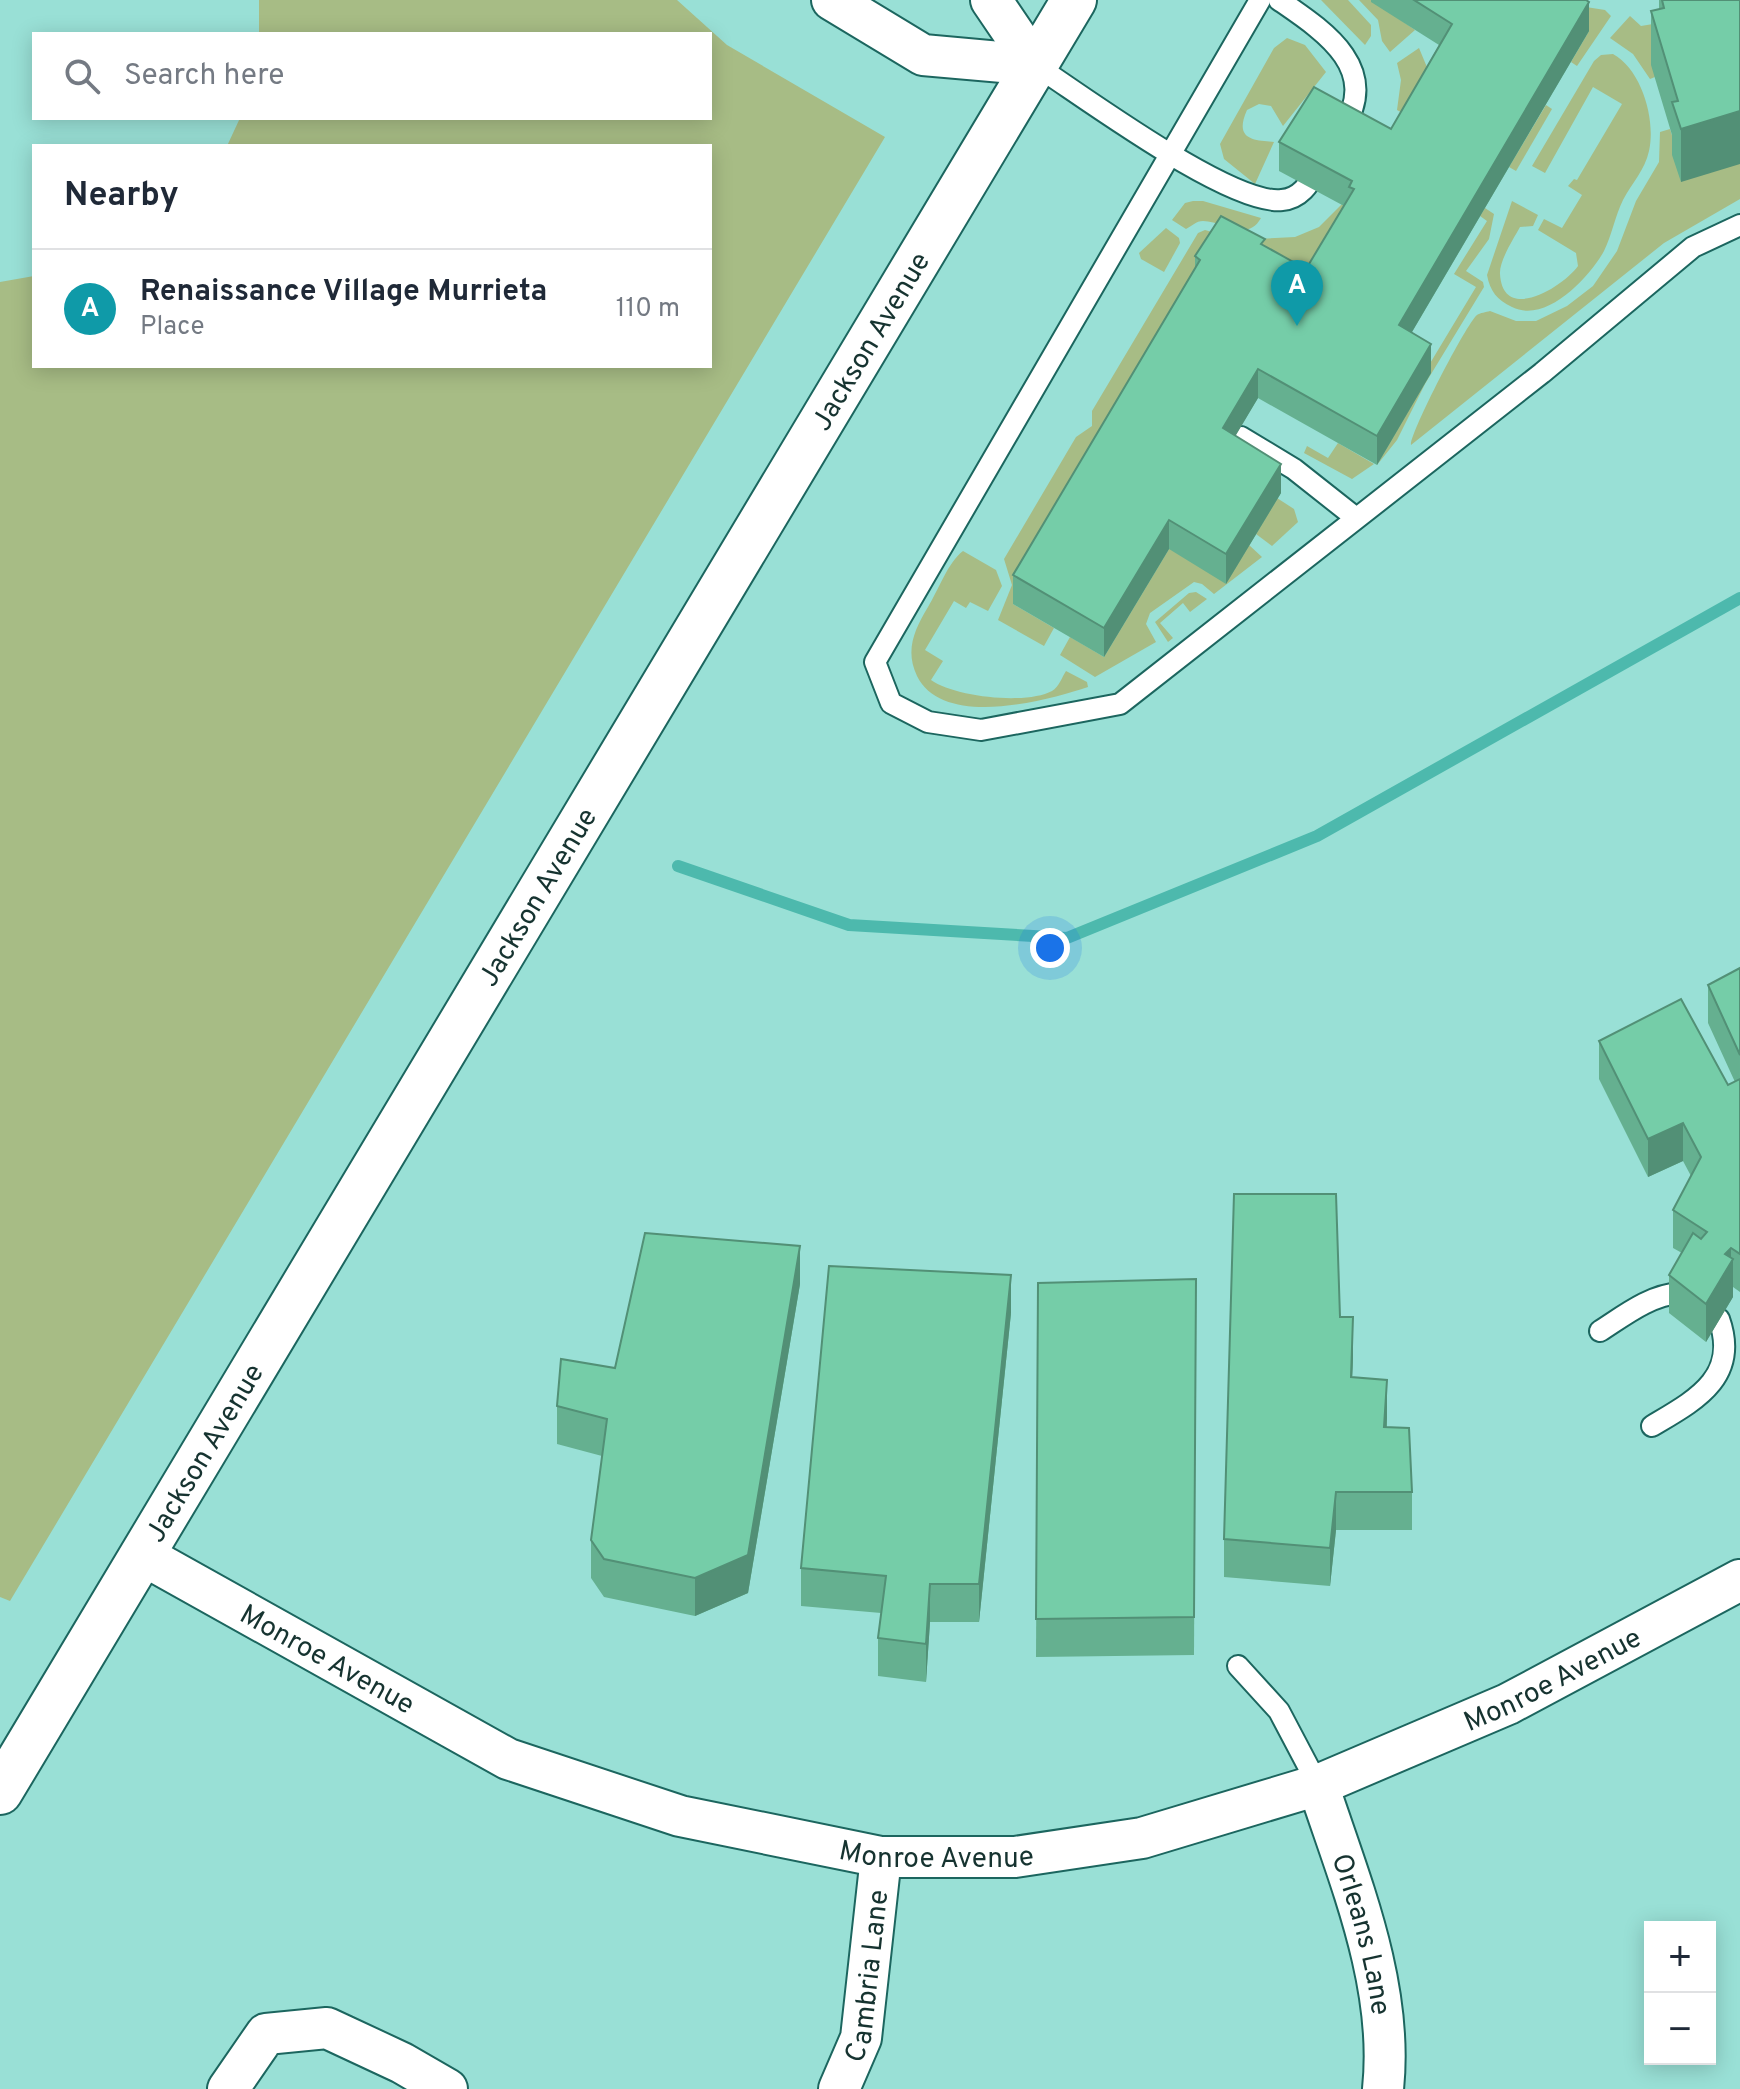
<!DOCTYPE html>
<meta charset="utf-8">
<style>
:root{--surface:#fff;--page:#f6f6f7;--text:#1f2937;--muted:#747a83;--line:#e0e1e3;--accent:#b82a5c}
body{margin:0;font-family:Overpass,sans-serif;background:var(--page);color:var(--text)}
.controls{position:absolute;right:24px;bottom:24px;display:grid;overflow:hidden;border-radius:0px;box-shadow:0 4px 20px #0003}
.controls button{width:72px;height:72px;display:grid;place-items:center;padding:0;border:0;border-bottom:2px solid var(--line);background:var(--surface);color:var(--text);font:40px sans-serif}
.you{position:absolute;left:1050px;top:948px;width:28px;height:28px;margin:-20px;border:6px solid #fff;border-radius:50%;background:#1a73e8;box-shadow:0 0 0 12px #1a73e833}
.badge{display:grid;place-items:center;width:52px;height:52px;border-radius:50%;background:var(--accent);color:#fff;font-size:26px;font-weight:700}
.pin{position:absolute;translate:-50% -66px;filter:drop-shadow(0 2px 4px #0008)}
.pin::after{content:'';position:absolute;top:42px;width:28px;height:24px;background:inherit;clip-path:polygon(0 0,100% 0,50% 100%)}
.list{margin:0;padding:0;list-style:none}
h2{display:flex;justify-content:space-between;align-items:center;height:104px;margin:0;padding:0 32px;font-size:34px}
h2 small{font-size:26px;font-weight:400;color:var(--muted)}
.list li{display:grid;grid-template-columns:52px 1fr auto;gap:24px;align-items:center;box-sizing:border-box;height:120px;padding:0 32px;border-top:2px solid var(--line)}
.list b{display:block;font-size:30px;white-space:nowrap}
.list p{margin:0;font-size:26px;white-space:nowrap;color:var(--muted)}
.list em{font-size:26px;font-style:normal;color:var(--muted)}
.icon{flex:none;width:44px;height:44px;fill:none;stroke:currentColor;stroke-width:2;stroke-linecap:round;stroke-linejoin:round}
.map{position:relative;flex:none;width:1740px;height:2089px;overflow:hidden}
.search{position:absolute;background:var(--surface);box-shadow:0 4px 20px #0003;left:32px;top:32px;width:680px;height:88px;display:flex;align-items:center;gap:20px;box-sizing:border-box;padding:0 28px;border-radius:0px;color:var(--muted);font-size:30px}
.panel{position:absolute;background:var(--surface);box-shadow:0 4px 20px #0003;left:32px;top:144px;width:680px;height:224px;border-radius:0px}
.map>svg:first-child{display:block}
.green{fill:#a7bc85}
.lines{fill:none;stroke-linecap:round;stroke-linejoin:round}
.stream{stroke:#4db9ad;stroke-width:12}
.lane-casing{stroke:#1c665f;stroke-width:24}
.street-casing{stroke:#1c665f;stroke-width:44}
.secondary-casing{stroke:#1c665f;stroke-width:48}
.lane{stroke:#fff;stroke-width:20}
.street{stroke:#fff;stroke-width:40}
.secondary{stroke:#fff;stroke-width:44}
.wall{fill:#65b090}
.shaded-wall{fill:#529076}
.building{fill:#75cda8;stroke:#529076;stroke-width:2}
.labels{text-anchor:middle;stroke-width:6;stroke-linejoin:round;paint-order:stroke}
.street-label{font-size:28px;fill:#163330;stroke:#99e0d6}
</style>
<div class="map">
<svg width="1740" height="2089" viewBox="0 0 1740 2089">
<rect width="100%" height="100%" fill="#99e0d6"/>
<g class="green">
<polygon points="259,0 677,0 727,45 885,137 10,1601 0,1597 0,282 34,276 34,366 710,366 710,146 227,146 240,118 710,118 710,34 259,34"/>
<polygon points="1321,0 1348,0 1371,25 1371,36 1365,45"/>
<polygon points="1359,0 1372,0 1415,30 1390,52 1382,41 1378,20"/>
<polygon points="1586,7 1605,10 1611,16 1577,66 1571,62 1589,31"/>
<polygon points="1630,16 1641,26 1665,22 1655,77 1650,79 1633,54 1610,38"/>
<path d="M 1287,38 L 1305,45 L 1326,72 L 1283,126 L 1271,106 L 1259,104 L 1247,110 C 1233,141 1256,140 1274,142 L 1255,184 L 1224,159 L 1220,144 L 1274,48 Z"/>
<polygon points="1419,48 1429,72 1413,119 1397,110 1401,80 1397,63"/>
<path d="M 1613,54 C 1642,70 1656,120 1649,151 C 1645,170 1632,183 1623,200 C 1615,216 1612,235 1604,251 C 1589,278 1546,324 1512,307 C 1497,300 1490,291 1487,275 L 1512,201 L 1538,215 L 1533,226 L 1520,227 C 1514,238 1499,261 1500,274 C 1503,324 1563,287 1578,266 L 1576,253 L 1538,230 L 1544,219 L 1562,228 L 1582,195 L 1568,186 L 1574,179 L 1577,180 L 1622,104 L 1593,87 L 1545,173 L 1532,166 L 1594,61 L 1601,55 Z"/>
<polygon points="1546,105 1552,109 1516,171 1509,167"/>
<path d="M 1670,129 L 1678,154 L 1740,164 L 1740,199 L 1664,243 L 1411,445 C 1409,435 1466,324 1477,315 C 1480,313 1486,312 1490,311 L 1516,321 L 1536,321 L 1567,306 L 1593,286 L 1617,251 L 1636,201 L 1659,162 L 1660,132 Z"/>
<path d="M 1193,201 L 1203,201 L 1261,218 C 1247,243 1224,221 1203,221 C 1196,221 1192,226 1186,229 L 1172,220 L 1185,203 Z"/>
<polygon points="1342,204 1352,210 1354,218 1013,604 1054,628 1044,646 998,620 1012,585 1004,559 1076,437 1092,426 1092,411 1198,233 1205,230 1239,240 1295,237 1319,227"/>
<polygon points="1485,208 1494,214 1489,239 1466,271 1483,282 1484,287 1425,384 1397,440 1377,465 1430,373 1426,370 1476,287 1454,274 1487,221 1480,216"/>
<polygon points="1166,228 1179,238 1180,243 1164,272 1141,259 1139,253"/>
<polygon points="1338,443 1374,464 1352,479 1304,453 1307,446 1328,458"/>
<polygon points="1277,498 1294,509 1298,522 1272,546 1256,534"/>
<polygon points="1249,545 1262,557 1214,594 1202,584 1194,582 1150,613 1146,624 1156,642 1095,677 1060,655 1070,637 1104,657 1169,549"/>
<path d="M 963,551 L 996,570 L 1002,586 L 988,611 L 970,602 L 966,608 L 954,601 L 925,650 L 943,661 L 931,680 C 955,697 1026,705 1052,691 C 1059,687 1062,677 1066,671 L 1087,682 L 1088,687 C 1046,701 943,729 917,676 C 905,651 914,630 928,607 C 938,591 948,562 963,551 Z"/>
<polygon points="1196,592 1207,599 1190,612 1183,603 1160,623 1173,638 1168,642 1155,622 1189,593"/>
</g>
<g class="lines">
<polyline class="stream" points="678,866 849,925 1067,938 1317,836 1740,598"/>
<defs>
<g id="lane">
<polyline points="1260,0 875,662 891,703 928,722 981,730 1120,704 1542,373 1693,247 1740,225"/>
<path d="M 1279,0 C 1324,31 1382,68 1342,130"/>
<path d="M 1035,65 C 1083,96 1231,206 1282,200 C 1303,198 1311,180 1321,164"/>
<polyline points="1241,437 1294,469 1356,518"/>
<path d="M 1600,1331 C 1625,1315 1650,1295 1680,1293"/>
<path d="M 1652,1426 C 1694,1401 1740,1378 1719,1319"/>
<polyline points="1238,1666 1279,1711 1318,1785"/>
</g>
<g id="street">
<polyline points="832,0 923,55 1035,65"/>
<polyline points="991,0 1035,65"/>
<path id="s1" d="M 141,1554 L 508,1759 L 680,1816 L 881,1857 L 1015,1857 L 1142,1838 L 1318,1785 L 1508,1704 L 1740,1580"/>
<path id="s2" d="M 1318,1785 C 1350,1882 1394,1985 1383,2089"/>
<polyline points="228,2089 266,2034 327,2028 402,2063 447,2089"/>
<path id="s3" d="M 839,2089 L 861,2038 L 881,1857"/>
</g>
<g id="secondary">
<path id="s4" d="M 0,1792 L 1074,0"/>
</g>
</defs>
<use href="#lane" class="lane-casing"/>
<use href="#street" class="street-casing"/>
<use href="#secondary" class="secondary-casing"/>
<use href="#lane" class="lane"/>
<use href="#street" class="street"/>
<use href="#secondary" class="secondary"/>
</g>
<g class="wall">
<polygon points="1371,0 1586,0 1589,31 1412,332 1431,373 1377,465 1258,398 1235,436 1281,493 1226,584 1169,549 1104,657 1013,604 1013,575 1195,268 1195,256 1265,246 1306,269 1344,206 1279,171 1279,142 1391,129 1439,45 1371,2"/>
<polygon points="1659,0 1740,0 1681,182 1672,155 1672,135 1651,65 1651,11 1659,9"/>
<polygon points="1740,968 1740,1292 1733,1287 1733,1297 1706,1342 1669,1313 1669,1275 1682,1253 1673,1248 1673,1210 1691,1176 1683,1161 1648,1177 1599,1079 1599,1041 1728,1085 1735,1082 1708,1023 1708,985"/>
<polygon points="1196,1279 1194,1655 1036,1657 1038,1283"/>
<polygon points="800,1284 748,1593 695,1616 604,1597 591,1578 591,1540 602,1456 557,1444 557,1406 615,1368"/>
<polygon points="1011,1313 979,1622 930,1622 926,1682 878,1676 878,1638 881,1613 801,1606 801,1568"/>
<polygon points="1340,1317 1353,1355 1352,1377 1387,1418 1387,1427 1412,1492 1412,1530 1336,1530 1330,1586 1224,1577 1224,1539"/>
</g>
<g class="shaded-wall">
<polygon points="1589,2 1589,31 1399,354 1399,325"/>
<polygon points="1740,111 1740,164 1681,182 1681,129"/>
<polygon points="1431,344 1431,373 1377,465 1377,436"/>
<polygon points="1258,369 1258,398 1223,457 1223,428"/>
<polygon points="1281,464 1281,493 1226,584 1226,554"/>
<polygon points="1169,520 1169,549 1104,657 1104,628"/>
<polygon points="1683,1123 1683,1161 1648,1177 1648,1139"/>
<polygon points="800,1246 800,1284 748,1593 695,1616 695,1578"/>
<polygon points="1731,1248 1731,1263 1733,1259 1733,1297 1706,1342 1706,1304 1725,1254"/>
<polygon points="1011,1275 1011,1313 979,1622 979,1584"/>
<polygon points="1353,1317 1353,1355 1351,1415 1351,1377"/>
<polygon points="1387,1380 1387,1418 1384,1465 1384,1427"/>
<polygon points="1336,1492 1336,1530 1330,1586 1330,1548"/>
<polygon points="930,1584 930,1622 926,1682 926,1644"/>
</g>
<g class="building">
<polygon points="1414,0 1586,0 1589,2 1399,325 1431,344 1377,436 1258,369 1223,428 1281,464 1226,554 1169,520 1104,628 1013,575 1200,260 1195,256 1221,216 1265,239 1261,244 1306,269 1354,189 1349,187 1352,181 1279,142 1314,87 1391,129 1452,24"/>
<polygon points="1662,0 1740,0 1740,111 1681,129 1672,102 1678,101 1651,11 1664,8"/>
<polygon points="1740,968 1740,1055 1708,985"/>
<polygon points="1681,999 1728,1085 1740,1079 1740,1254 1731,1248 1725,1254 1733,1259 1706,1304 1669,1275 1693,1233 1701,1239 1707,1232 1673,1210 1701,1157 1683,1123 1648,1139 1599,1041"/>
<polygon points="1234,1194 1336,1194 1340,1317 1353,1317 1351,1377 1387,1380 1384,1427 1409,1428 1412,1492 1336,1492 1330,1548 1224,1539"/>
<polygon points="645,1233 800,1246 748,1555 695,1578 604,1559 591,1540 607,1419 557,1406 561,1359 615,1368"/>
<polygon points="829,1266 1011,1275 979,1584 930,1584 926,1644 878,1638 886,1576 801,1568"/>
<polygon points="1196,1279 1194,1617 1036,1619 1038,1283"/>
</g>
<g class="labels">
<g class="street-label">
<text dy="10" stroke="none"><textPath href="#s4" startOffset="1692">Jackson Avenue</textPath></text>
<text dy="10" stroke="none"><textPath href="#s4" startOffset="1044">Jackson Avenue</textPath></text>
<text dy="10" stroke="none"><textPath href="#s4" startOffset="396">Jackson Avenue</textPath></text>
<text dy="10" stroke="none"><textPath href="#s1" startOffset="214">Monroe Avenue</textPath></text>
<text dy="10" stroke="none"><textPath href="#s1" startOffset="1510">Monroe Avenue</textPath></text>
<text dy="10" stroke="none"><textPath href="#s1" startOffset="862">Monroe Avenue</textPath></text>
<text dy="10" stroke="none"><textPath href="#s2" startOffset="156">Orleans Lane</textPath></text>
<text dy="10" stroke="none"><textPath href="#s3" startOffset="118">Cambria Lane</textPath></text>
</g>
</g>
</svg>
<div class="controls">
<button>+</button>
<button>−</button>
</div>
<div class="you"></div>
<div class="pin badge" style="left:1297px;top:326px;background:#0f9aa8">A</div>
<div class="search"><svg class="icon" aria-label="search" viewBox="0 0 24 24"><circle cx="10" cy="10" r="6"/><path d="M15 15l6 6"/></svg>Search here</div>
<section class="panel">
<h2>Nearby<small></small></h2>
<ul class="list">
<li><span class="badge" style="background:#0f9aa8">A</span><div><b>Renaissance Village Murrieta</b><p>Place</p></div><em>110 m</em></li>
</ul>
</section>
</div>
